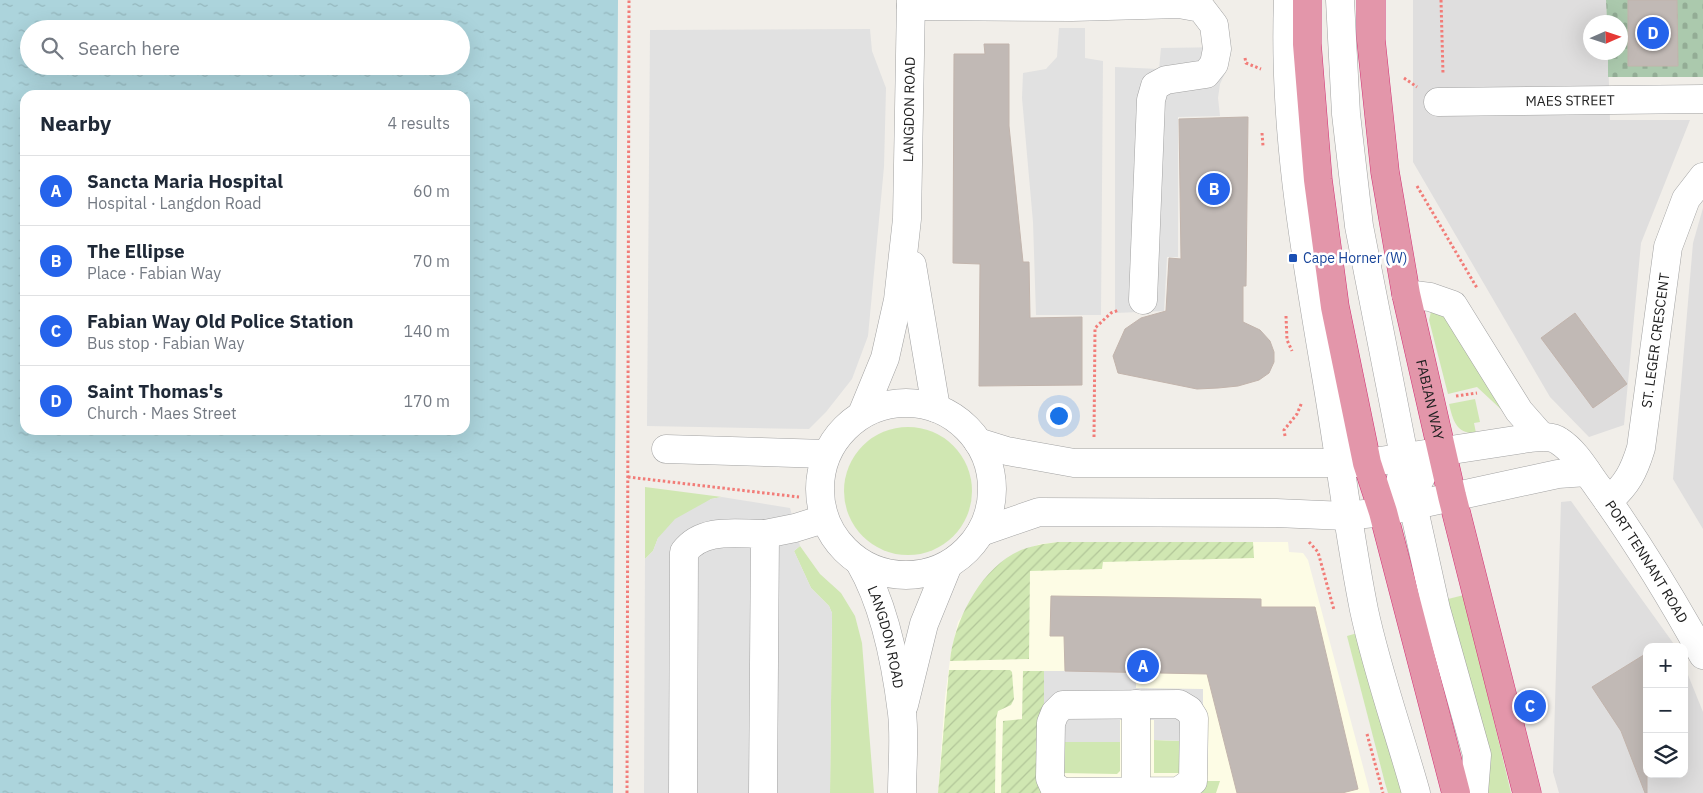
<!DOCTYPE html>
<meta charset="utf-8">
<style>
:root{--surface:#fff;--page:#f6f6f7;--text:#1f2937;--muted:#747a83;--line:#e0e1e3;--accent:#2563eb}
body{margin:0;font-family:"IBM Plex Sans",sans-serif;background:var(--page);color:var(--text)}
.controls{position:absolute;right:15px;bottom:15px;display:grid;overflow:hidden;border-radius:10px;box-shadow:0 5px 20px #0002}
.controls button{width:45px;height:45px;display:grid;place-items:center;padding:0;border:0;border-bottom:1px solid var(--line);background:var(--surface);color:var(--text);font:25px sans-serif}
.compass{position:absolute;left:1583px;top:15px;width:45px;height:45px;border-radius:50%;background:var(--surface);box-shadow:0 5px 20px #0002;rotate:87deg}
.you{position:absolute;left:1058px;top:415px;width:18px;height:18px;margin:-12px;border:4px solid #fff;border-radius:50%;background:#1a73e8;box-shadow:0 0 0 8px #1a73e833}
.badge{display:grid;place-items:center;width:32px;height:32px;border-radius:50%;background:var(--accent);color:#fff;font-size:16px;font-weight:700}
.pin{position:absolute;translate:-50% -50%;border:2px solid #fff;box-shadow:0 1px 5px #0006}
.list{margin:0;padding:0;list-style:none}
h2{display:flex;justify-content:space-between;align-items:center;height:65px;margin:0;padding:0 20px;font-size:21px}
h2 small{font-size:16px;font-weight:400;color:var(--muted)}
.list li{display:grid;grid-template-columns:32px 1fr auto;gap:15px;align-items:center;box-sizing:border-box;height:70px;padding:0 20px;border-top:1px solid var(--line)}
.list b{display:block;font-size:19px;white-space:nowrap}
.list p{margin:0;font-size:16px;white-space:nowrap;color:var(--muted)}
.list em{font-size:16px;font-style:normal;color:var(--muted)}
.icon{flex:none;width:28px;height:28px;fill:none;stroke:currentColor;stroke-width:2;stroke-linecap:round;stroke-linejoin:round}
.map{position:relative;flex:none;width:1703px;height:793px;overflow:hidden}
.search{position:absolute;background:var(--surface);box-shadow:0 5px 20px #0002;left:20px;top:20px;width:450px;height:55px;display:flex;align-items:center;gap:12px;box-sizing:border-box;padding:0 18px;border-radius:28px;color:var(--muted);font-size:19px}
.panel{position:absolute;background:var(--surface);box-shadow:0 5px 20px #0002;left:20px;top:90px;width:450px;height:345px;border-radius:15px}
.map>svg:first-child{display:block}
.residential{fill:#dfdede}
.education{fill:#fdfce5}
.grass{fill:#d0e7b2}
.cemetery{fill:url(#cemetery-stones)}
.garden{fill:url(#garden-furrows)}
.parking{fill:#e1e1e1}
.water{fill:url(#water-ripples);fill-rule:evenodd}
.building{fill:#c1b9b5;stroke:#c2b4ac}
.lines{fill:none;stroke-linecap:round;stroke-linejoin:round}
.minor-casing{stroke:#a2a2a2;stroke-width:29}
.highway-casing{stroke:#d23375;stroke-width:29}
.path{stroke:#f27c78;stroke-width:3;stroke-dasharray:2.5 2.5;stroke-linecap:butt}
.minor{stroke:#fff;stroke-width:28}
.highway{stroke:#e396aa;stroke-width:28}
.transit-dot{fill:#1a4fb4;stroke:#fff;stroke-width:2}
.labels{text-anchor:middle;stroke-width:5;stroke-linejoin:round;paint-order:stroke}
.street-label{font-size:14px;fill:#212121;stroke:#fff}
.transit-label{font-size:14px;fill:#164399;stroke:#fff;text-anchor:start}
</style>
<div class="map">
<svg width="1703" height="793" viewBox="0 0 1703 793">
<defs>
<pattern id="cemetery-stones" width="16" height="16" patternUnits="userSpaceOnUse" patternTransform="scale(1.25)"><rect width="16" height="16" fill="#abc9ad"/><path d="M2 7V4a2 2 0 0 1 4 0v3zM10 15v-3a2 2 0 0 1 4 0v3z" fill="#93ac95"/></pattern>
<pattern id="garden-furrows" width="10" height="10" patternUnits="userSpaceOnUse" patternTransform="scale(1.25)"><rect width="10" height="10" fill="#d0e7b2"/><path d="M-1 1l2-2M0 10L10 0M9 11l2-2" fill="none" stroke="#b2c699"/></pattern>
<pattern id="water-ripples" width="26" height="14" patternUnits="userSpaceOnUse" patternTransform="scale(1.25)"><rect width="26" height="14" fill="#acd4dc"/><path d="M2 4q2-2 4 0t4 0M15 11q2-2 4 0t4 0" fill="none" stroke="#94b6bc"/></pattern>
</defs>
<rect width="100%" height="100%" fill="#f1eee9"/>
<g class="residential">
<polygon points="1413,0 1606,0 1607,22 1590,22 1590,52 1608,53 1610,120 1690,120 1641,243 1624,425 1589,437 1550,397 1413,162"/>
<polygon points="1703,208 1703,529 1673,479 1693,243"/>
<polygon points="1571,501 1676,647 1647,647 1647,774 1684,774 1684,665 1703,712 1703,793 1559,793 1553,772 1561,502"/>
</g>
<polygon class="education" points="1058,542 1288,542 1289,552 1303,553 1308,560 1370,793 938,793 945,697 951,652 958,622 989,575 1012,555 1040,544"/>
<g class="grass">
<polygon points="1442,310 1505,413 1477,387 1448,394 1429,320 1431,312"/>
<path d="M 1475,399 L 1480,422 L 1474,423 L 1476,433 C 1456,434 1453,420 1449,404 Z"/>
<circle cx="908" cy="491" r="64"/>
<polygon points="645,487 722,497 711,499 658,538 653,551 645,559"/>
<polygon points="800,546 820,574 841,593 855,616 862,643 874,793 830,793 832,613 829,606 811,588 794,551"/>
<polygon points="1464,595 1511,793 1486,793 1444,600"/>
<polygon points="1361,632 1409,793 1388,793 1385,783 1347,636"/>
<polygon points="1154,740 1182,741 1181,773 1154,773"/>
<polygon points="1062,741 1120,742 1120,771 1117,774 1062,773"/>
<polygon points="1201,781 1220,781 1216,793 1193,793"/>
</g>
<polygon class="cemetery" points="1606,0 1703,0 1703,77 1608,77 1608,53 1620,52 1620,22 1607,22"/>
<g class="garden">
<path d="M 1058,542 L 1253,542 L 1254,558 L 1103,562 L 1102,569 L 1030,571 L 1029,659 L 950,661 C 954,622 978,574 1013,554 C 1027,546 1043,544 1058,542 Z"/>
<polygon points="949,670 1010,670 1012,672 1014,699 1011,705 998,711 996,719 995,793 938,793"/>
<polygon points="1023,671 1044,671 1044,787 1047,793 1001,793 1003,721 1022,719"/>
</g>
<g class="parking">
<polygon points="1059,28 1085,28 1085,58 1103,61 1101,315 1036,315 1033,222 1022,98 1023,73 1046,69 1057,57"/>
<polygon points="870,29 872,51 886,88 884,167 868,336 852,379 826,412 809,429 647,426 650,30"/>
<polygon points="1227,47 1226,71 1220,84 1218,98 1220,116 1178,117 1178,257 1167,257 1164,311 1115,313 1115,67 1159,69 1161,48"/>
<polygon points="722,497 790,508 800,546 794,551 811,588 829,606 832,613 830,793 644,793 645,559 653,551 658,538 675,519 711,499"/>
<polygon points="1044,671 1136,671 1136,688 1203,689 1203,771 1182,741 1154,740 1154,720 1120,720 1120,742 1062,742 1044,773"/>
</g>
<path class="water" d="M 0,0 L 618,0 L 613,793 L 0,793 ZM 29,29 L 461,29 L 461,66 L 29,66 ZM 25,95 L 465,95 L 465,430 L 25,430 Z"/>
<g class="building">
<polygon points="1628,0 1677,0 1678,66 1628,66"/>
<polygon points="984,44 1009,44 1009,126 1023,262 1029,262 1030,318 1082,317 1082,385 979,386 980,264 953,263 954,54 985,54"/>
<polygon points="1245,117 1248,117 1246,286 1243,286 1243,322 1260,330 1270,341 1274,352 1274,362 1269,373 1259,380 1238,386 1218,388 1197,389 1118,373 1113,356 1125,329 1141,318 1166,311 1169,258 1181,259 1179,119"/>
<polygon points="1575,313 1627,384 1593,408 1541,338"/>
<polygon points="1051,596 1261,599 1261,607 1315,607 1358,789 1342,793 1237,793 1207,674 1065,671 1064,636 1050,636"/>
<polygon points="1647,653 1647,793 1645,793 1621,731 1592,687"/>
</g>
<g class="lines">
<defs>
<g id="minor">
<path d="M 1288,0 C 1283,125 1304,247 1325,370 C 1339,450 1348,530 1364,610 C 1377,671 1399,732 1416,793"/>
<path d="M 1340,0 L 1346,114 L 1359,226 L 1404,456 C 1402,481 1399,493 1383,512"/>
<polyline points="911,6 1072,7 1179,4 1201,8 1214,25 1217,49 1214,64 1206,74 1166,80 1155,86 1151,100 1143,300"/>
<path id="s1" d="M 1438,102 L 1703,99"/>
<polyline points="912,265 936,408"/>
<polyline points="1406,294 1430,297 1453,305 1519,411 1541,436"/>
<circle cx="906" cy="489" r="86"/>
<path id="s2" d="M 862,414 L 885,358 L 898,300 L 907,219 L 911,0"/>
<path id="s3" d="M 978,442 L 1007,451 L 1074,463 L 1367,463 L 1529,438 C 1538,437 1551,435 1559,441 C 1576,452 1586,471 1598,487 C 1636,540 1671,597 1703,655"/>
<polyline points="666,449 826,454"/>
<polyline points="1442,450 1426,467 1416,487 1413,505 1436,609 1477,755 1474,793"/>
<path id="s4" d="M 1608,501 C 1627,485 1634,471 1641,448 L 1668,247 L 1686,199 L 1703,177"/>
<polyline points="981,532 1039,512 1276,513 1346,516 1383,512 1558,474 1587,472"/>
<polyline points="765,534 795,528 824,519"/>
<path id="s5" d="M 860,563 C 885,606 896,664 902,713 C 905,739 902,767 902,793"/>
<polygon points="1179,704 1189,710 1194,718 1193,781 1179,791 1064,792 1054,787 1050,778 1051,723 1055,713 1063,705"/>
<polyline points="904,705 924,624 948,565"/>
<path d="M 683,793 L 684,552 C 703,527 736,534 765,534 L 763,793"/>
<polyline points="1136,793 1136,704"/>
</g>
<g id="highway">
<polyline points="1307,0 1307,44 1318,180 1335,307 1367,463 1383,512 1456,793"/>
<path id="s6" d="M 1371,0 L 1371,40 L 1385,172 L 1406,294 L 1452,496 L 1527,793"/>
</g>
</defs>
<use href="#minor" class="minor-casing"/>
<use href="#highway" class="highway-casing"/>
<g class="path">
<polyline points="1441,0 1443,74"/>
<polyline points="1245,58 1246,63 1261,69"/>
<polyline points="1404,78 1417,87"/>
<polyline points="1262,133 1263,146"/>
<polyline points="1417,186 1477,288"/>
<polyline points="1286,316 1287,340 1292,351"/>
<polyline points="1456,396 1477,393"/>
<polyline points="1285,436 1284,430 1297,414 1302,402"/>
<polyline points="1094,437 1095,328 1111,313 1119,310"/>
<polyline points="628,477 799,497"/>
<polyline points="1309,542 1318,552 1334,610"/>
<polyline points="1367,734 1383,793"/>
<polyline points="627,793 629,0"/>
</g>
<use href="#minor" class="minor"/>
<use href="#highway" class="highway"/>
</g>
<rect class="transit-dot" x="1288" y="253" width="10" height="10" rx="2.5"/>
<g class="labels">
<g class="street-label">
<text dy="5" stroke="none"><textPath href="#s1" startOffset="132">MAES STREET</textPath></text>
<text dy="5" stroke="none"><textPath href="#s2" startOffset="311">LANGDON ROAD</textPath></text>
<text dy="5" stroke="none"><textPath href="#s4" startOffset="172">ST. LEGER CRESCENT</textPath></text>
<text dy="5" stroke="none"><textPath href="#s6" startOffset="405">FABIAN WAY</textPath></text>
<text dy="5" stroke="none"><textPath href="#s3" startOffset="736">PORT TENNANT ROAD</textPath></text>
<text dy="5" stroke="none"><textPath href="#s5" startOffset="79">LANGDON ROAD</textPath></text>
</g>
<g class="transit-label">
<text x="1303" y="263">Cape Horner (W)</text>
</g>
</g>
</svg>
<div class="controls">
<button>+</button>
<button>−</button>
<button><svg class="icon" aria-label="layers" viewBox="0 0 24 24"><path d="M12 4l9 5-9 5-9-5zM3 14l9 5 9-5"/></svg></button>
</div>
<svg class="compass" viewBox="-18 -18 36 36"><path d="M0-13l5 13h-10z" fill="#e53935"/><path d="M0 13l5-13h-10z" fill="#747a83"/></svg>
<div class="you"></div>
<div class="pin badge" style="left:1143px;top:666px">A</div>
<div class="pin badge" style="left:1214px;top:189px">B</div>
<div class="pin badge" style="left:1530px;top:706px">C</div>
<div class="pin badge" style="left:1653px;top:33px">D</div>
<div class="search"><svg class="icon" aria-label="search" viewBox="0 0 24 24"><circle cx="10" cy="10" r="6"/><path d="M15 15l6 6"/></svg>Search here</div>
<section class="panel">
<h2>Nearby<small>4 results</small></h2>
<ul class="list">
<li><span class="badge">A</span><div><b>Sancta Maria Hospital</b><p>Hospital · Langdon Road</p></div><em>60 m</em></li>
<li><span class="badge">B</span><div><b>The Ellipse</b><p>Place · Fabian Way</p></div><em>70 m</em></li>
<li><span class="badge">C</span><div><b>Fabian Way Old Police Station</b><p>Bus stop · Fabian Way</p></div><em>140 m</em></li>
<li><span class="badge">D</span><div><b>Saint Thomas's</b><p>Church · Maes Street</p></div><em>170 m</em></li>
</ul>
</section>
</div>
